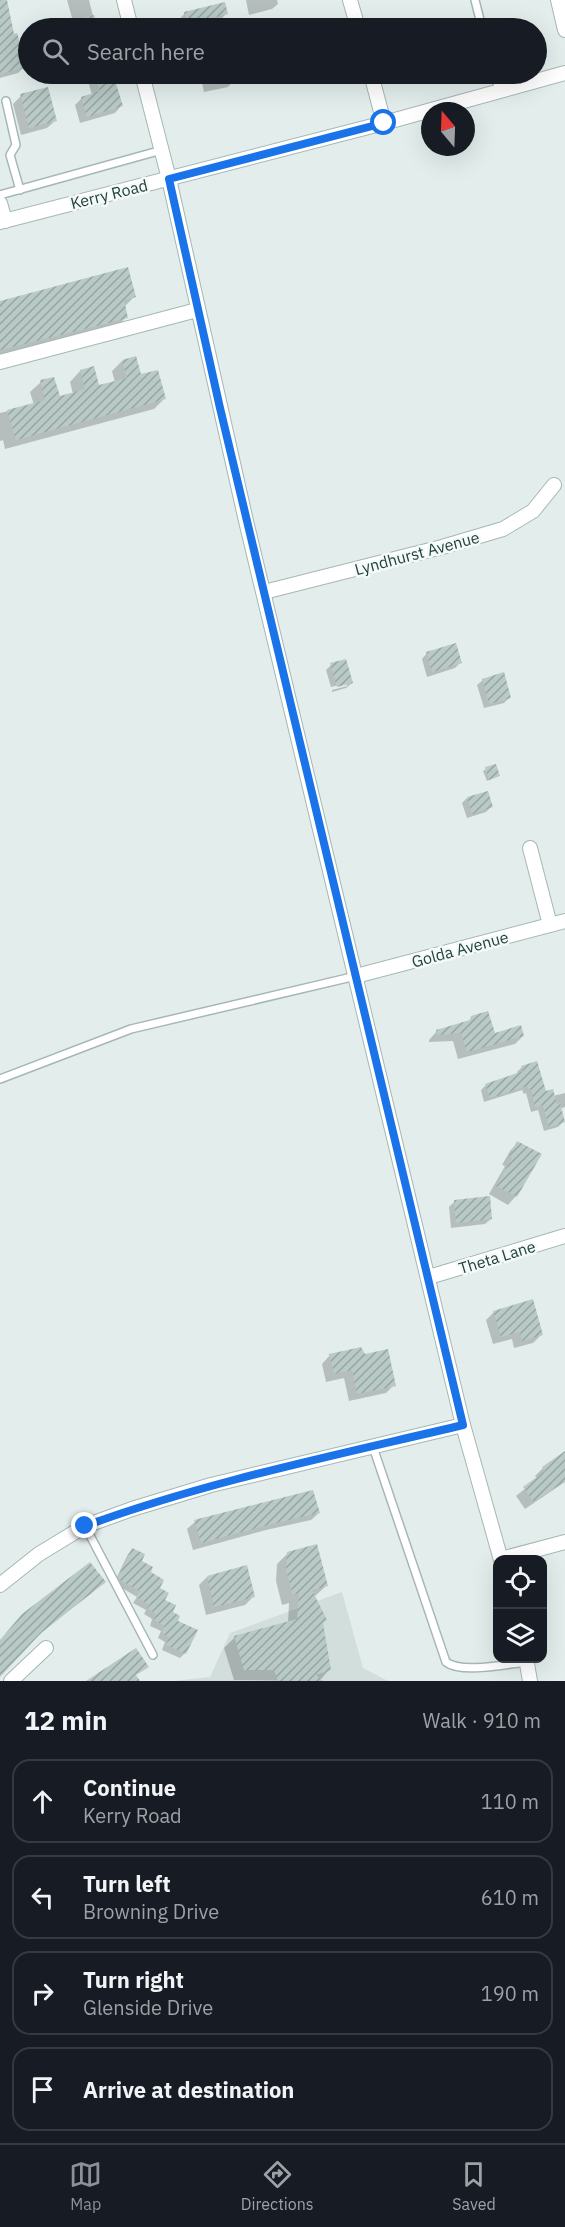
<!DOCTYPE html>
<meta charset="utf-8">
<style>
:root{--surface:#171b24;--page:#242831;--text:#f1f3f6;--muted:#9ea1a6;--line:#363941;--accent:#8c9099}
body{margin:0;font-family:"IBM Plex Sans",sans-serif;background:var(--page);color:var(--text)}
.controls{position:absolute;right:18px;bottom:18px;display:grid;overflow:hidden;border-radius:12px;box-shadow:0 6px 24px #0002}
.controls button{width:54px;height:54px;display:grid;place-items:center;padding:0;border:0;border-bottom:2px solid var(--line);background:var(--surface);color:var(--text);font:30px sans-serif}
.compass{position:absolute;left:421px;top:102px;width:54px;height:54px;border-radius:50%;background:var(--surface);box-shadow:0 6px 24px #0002;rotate:341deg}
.stop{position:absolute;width:18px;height:18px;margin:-14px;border:4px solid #1a73e8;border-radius:50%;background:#fff}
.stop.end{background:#1a73e8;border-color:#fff;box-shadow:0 2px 6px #0008}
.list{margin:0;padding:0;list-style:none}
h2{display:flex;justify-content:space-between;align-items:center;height:78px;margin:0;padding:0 24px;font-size:26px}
h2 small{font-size:20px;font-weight:400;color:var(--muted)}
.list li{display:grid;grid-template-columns:39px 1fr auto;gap:18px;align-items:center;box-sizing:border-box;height:84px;margin:0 12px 12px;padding:0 12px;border:2px solid var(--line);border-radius:18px}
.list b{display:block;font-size:22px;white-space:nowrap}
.list p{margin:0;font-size:20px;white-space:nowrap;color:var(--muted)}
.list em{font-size:20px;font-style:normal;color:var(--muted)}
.icon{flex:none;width:33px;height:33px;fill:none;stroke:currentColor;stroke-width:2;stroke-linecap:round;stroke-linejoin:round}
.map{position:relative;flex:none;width:565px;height:1681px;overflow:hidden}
.search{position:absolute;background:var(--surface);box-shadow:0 6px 24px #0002;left:18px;right:18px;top:18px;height:66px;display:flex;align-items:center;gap:15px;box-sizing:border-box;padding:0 21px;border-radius:33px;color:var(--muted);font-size:22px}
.sheet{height:462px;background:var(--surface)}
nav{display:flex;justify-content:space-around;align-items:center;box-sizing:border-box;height:84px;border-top:2px solid var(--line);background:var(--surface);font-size:16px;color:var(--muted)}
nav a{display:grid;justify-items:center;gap:3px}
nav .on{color:var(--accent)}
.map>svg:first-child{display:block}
.built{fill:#d1dedc}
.shadow{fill:#0003}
.building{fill:url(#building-hatch)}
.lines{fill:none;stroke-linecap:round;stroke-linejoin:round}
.lane-casing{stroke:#a5b7b5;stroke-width:10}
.street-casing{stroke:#a5b7b5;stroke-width:16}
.lane{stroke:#fff;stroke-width:7}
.street{stroke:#fff;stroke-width:14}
.route{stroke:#1a73e8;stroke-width:8}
.labels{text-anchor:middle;stroke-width:5;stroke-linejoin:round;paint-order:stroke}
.street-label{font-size:16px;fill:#224140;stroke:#f4faf8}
</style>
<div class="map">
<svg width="565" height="1681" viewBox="0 0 565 1681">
<defs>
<pattern id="building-hatch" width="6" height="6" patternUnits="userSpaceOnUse" patternTransform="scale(1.5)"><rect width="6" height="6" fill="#b8c9c6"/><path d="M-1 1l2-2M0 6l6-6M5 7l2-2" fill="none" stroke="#95a5a2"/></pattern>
</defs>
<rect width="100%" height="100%" fill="#e3eeec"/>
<polygon class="built" points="342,1592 363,1668 388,1681 174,1681 210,1677 230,1633"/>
<g class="shadow">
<polygon points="0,0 6,0 13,36 25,66 18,73 0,78"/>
<polygon points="67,0 89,0 96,28 70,28 74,25"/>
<polygon points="246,0 277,0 278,4 272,9 249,15"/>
<polygon points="185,13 227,13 222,18 224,28 179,28 177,22"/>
<polygon points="86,74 112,74 121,106 115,113 80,123 75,105 82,98 92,95"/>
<polygon points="200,74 235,74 236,78 228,87 204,92"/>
<polygon points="273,74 306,74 276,83"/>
<polygon points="21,96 56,120 47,128 21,135 13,104"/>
<polygon points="135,296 125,306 126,317 117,327 0,357 0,303"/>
<polygon points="122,361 164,399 154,409 5,449 3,440 0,441 0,413 34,405 30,392 41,382 59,398 73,394 70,382 80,371 93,368 98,387 115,383 112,371"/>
<polygon points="427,653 460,663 455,668 427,677 422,659"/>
<polygon points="331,665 352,683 346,688 332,692 332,690 347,686 347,683 331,687 326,670"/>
<polygon points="483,680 510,697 504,703 484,708 477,685"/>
<polygon points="486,769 498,776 487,781 483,771"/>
<polygon points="467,798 491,807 486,812 467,818 462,803"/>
<polygon points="472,1017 494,1035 523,1036 515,1044 458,1059 453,1041 429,1042 429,1040 437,1031 467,1023"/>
<polygon points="522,1067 545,1093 553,1096 565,1093 565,1107 560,1109 563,1122 558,1127 544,1131 538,1110 531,1112 526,1093 524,1094 522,1090 484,1102 481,1090 486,1085 518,1075 517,1072"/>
<polygon points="518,1142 516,1196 508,1205 489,1194 505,1166 502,1165 510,1151"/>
<polygon points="455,1201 491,1219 485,1224 451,1228 449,1207"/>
<polygon points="494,1312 542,1334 533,1343 514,1348 512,1339 493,1344 486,1320"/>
<polygon points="330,1355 394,1385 386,1393 349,1401 344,1378 326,1382 322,1364"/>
<polygon points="565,1459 565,1482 525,1509 516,1496 537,1479 535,1476 543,1468"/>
<polygon points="319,1513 311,1520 266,1530 193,1550 187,1529 195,1522"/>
<polygon points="133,1549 149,1573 175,1621 185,1653 180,1658 162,1650 165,1642 158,1638 161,1631 150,1626 152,1619 144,1614 146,1610 133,1603 137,1597 114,1583 128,1554"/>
<polygon points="288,1553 326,1586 314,1597 321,1623 329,1670 320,1680 321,1681 234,1680 224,1648 235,1637 288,1623 289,1603 282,1605 276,1581 277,1564"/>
<polygon points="207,1577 253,1597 245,1605 206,1615 199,1585"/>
<polygon points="104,1582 34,1639 0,1675 0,1641"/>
</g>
<g class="building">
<polygon points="0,0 7,0 14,34 17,33 27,67 0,74"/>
<polygon points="225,2 228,14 211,18 214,28 199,28 197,22 187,24 184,12"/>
<polygon points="94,15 98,28 60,28 59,25"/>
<polygon points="94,74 113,74 123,106 87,117 81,97 100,91"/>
<polygon points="48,87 57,121 29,128 20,94"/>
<polygon points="128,267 136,297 124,300 128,318 0,350 0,301"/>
<polygon points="136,356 141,374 158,370 166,399 16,440 7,410 45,400 40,380 54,377 60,396 85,389 80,370 94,366 99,385 127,378 122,360"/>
<polygon points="456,643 462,663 432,672 426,652"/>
<polygon points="346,659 353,683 337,687 330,663"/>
<polygon points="504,672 511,698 489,704 482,679"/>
<polygon points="496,764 500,776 489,780 485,767"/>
<polygon points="488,791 493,807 472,814 467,797"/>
<polygon points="488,1011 495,1033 521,1025 524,1036 467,1052 461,1033 437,1035 436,1030 470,1020 471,1016"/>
<polygon points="537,1061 546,1091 553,1089 557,1104 560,1103 565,1122 549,1127 543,1105 535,1107 531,1089 529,1090 527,1086 490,1098 485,1084 523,1071 521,1066"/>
<polygon points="517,1141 542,1154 517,1197 496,1186 512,1158 509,1156"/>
<polygon points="490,1196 492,1219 456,1223 454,1200"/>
<polygon points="533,1299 543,1335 522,1341 520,1332 501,1337 493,1311"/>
<polygon points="361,1347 365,1354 388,1349 396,1386 357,1394 352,1370 334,1374 329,1354"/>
<polygon points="565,1451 565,1481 534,1502 523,1487 545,1471 542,1467"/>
<polygon points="313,1490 320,1513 275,1523 201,1543 194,1520"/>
<polygon points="317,1544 328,1586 312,1590 327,1620 323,1623 331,1670 316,1675 323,1681 278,1681 274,1670 244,1670 234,1636 297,1619 299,1593 293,1595 286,1570 287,1552"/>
<polygon points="132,1548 145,1554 142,1561 153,1567 151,1572 164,1580 160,1588 169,1593 165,1600 176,1605 173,1612 180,1616 178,1621 198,1630 186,1654 166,1645 169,1637 162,1633 165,1626 154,1620 156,1614 147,1608 150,1605 136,1597 140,1591 120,1580 118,1577"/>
<polygon points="90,1562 106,1582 42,1632 0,1677 0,1640 22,1614"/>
<polygon points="247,1565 255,1597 214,1607 207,1576"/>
<polygon points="136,1648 149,1667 136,1675 140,1681 86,1681"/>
</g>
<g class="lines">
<defs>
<g id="lane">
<polyline points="475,0 482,28"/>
<polyline points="495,74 499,92"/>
<polyline points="6,101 16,145 10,155 20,190"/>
<polyline points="0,195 162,150"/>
<polyline points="0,1079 131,1029 356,976"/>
<path d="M 373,1447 L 446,1662 C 461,1674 507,1664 527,1662"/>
<polyline points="85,1526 153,1655"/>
</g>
<g id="street">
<polyline points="124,0 131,28"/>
<polyline points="350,0 358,28"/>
<polyline points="558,0 565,30"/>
<polyline points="142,74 169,179 246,521 463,1425 501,1560"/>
<polyline points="371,74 384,123"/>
<polyline points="0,203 5,221"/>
<polyline points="0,222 384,123 565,73"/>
<polyline points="0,362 197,310"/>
<polyline points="264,592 442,547 503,529 533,511 554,485"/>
<polyline points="530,848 550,925"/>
<polyline points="356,976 565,921"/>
<polyline points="429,1277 565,1236"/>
<polyline points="501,1559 565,1542"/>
<polyline points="0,1585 39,1554 85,1526 132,1509 211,1485 463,1425"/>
<polyline points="526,1658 530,1681"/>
<polyline points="11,1681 46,1648"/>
</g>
</defs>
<use href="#lane" class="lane-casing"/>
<use href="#street" class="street-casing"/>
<use href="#lane" class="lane"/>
<use href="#street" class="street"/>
</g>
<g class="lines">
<path class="route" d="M 85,1526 C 208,1481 337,1455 463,1425 L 220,408 L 169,179 L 384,123"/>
</g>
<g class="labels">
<g class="street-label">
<text transform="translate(109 194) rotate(-14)" y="6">Kerry Road</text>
<text transform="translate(417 553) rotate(-15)" y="6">Lyndhurst Avenue</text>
<text transform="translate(460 949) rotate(-15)" y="6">Golda Avenue</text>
<text transform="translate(497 1257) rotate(-17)" y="6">Theta Lane</text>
</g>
</g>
</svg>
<div class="controls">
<button><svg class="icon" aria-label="locate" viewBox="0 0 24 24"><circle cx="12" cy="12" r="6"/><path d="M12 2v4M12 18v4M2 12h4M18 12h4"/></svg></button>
<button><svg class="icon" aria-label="layers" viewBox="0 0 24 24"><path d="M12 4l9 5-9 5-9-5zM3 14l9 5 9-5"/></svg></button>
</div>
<svg class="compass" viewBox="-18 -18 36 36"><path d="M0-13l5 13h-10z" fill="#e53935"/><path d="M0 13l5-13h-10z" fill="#9ea1a6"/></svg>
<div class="stop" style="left:384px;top:123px"></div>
<div class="stop end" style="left:85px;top:1526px"></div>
<div class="search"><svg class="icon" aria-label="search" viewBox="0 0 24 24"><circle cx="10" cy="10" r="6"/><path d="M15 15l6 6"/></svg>Search here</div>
</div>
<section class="sheet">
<h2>12 min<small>Walk · 910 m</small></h2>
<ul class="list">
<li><svg class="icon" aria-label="ahead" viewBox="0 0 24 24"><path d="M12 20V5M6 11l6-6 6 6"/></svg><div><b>Continue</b><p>Kerry Road</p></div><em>110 m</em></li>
<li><svg class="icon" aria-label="left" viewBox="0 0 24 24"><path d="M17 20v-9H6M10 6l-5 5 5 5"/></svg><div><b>Turn left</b><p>Browning Drive</p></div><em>610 m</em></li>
<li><svg class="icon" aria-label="right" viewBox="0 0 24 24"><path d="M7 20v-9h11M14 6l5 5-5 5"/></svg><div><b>Turn right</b><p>Glenside Drive</p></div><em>190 m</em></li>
<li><svg class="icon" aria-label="arrive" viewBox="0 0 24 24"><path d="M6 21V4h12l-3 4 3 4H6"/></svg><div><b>Arrive at destination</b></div></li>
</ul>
</section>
<nav>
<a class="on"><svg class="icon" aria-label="map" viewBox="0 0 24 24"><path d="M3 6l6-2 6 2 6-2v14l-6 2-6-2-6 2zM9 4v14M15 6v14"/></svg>Map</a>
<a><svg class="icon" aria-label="directions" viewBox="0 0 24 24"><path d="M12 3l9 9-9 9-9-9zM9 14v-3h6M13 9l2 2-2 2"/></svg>Directions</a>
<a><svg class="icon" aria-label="saved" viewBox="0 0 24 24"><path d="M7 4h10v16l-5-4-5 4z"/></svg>Saved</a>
</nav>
